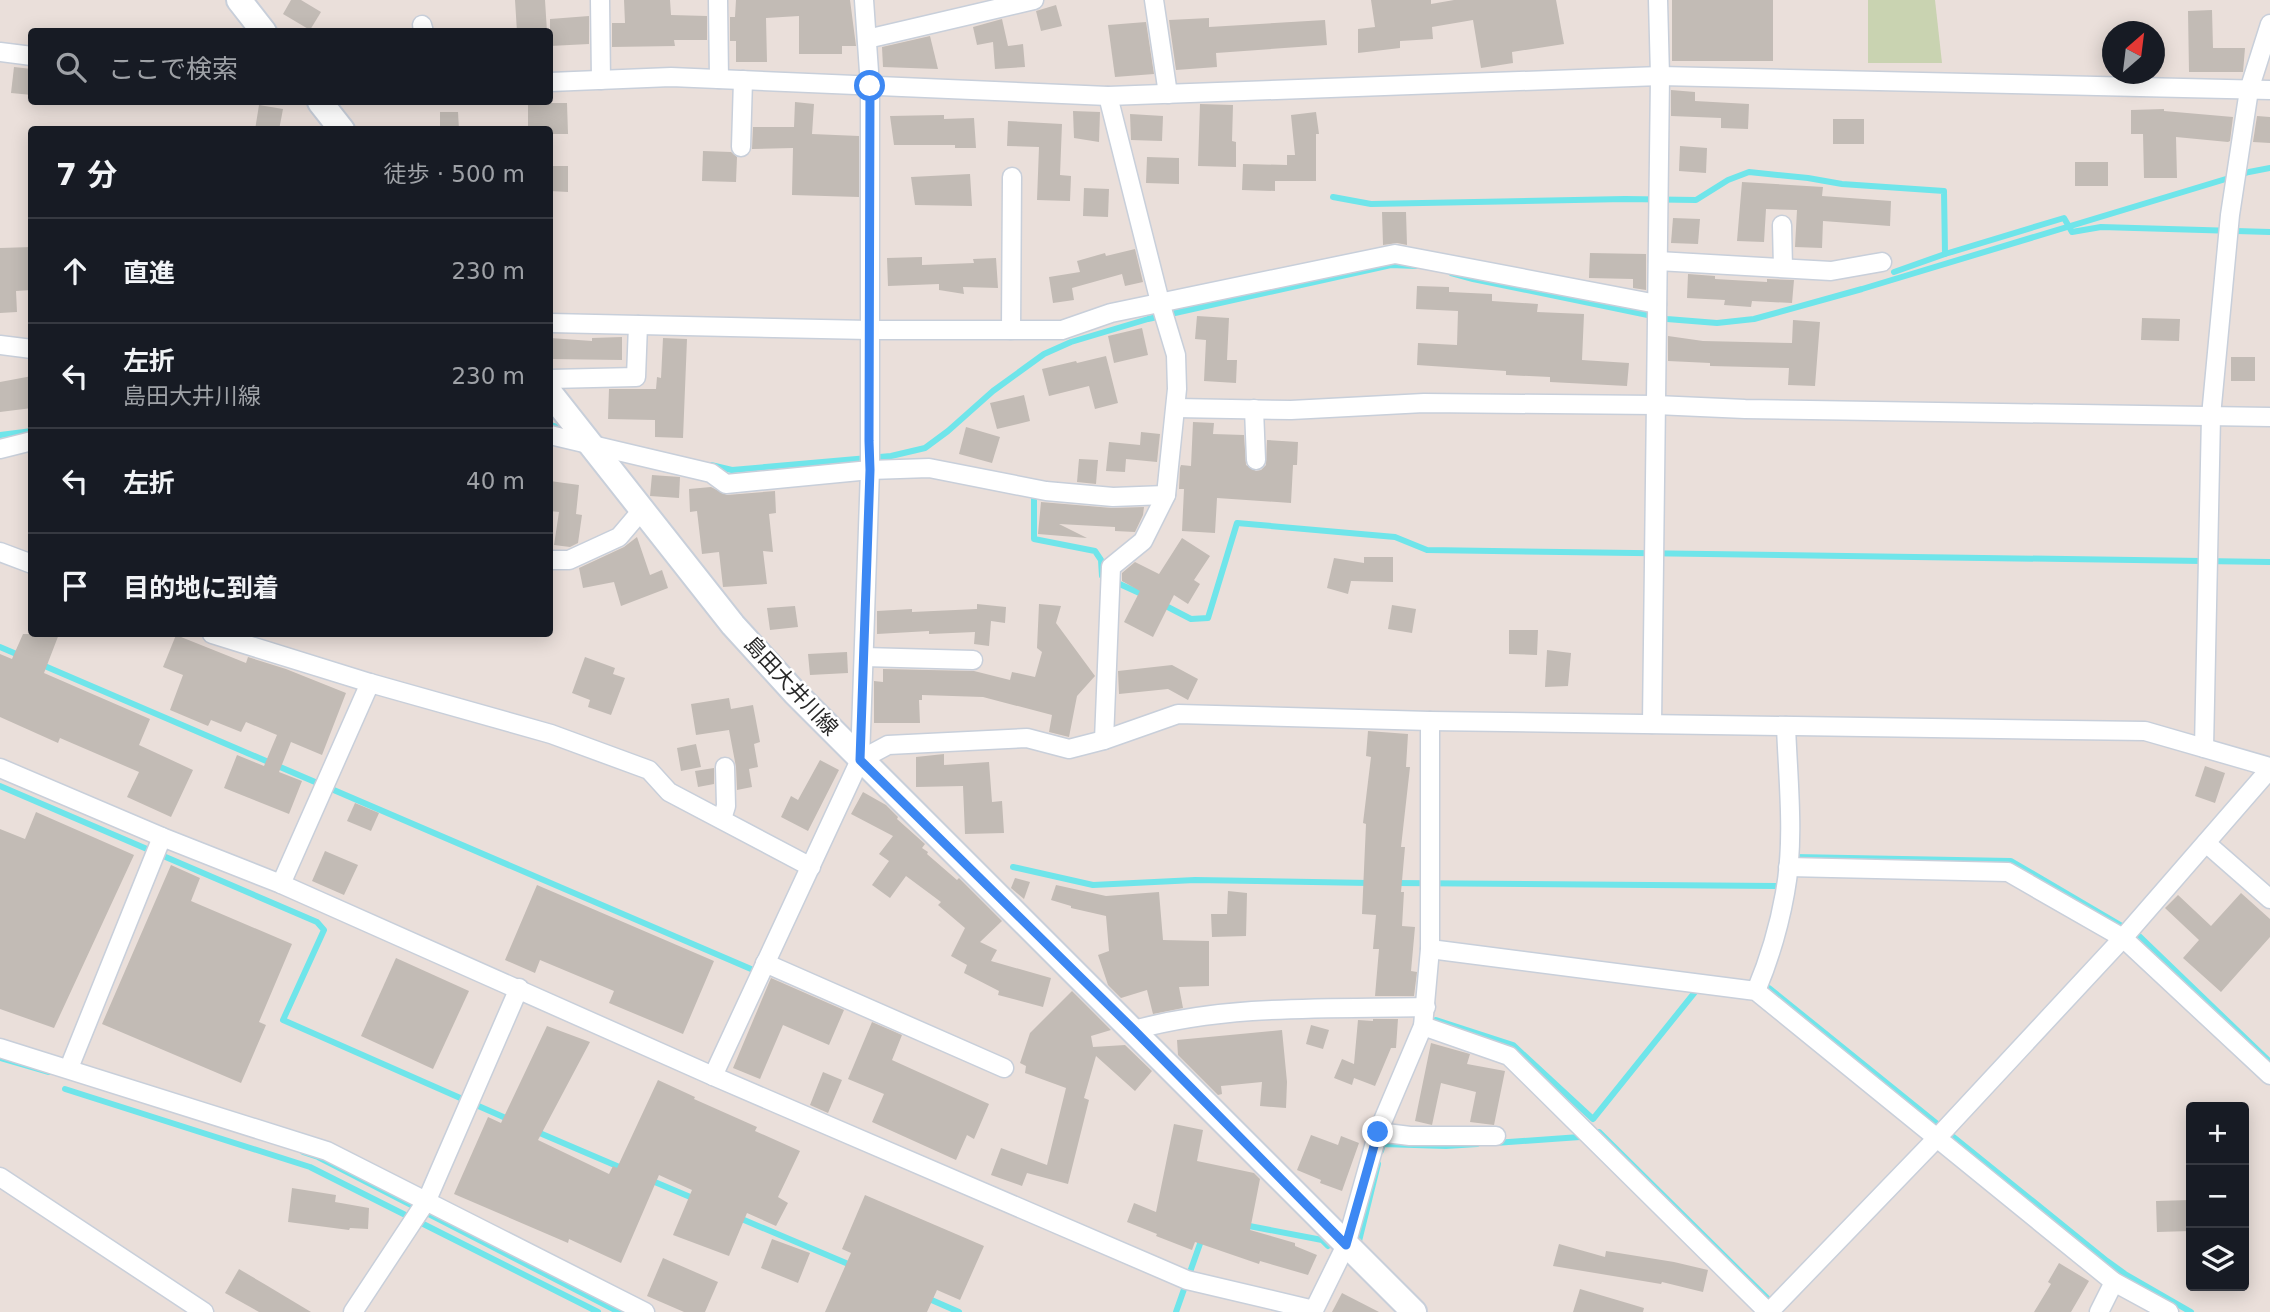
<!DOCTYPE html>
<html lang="ja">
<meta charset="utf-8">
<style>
:root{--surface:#171b24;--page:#20242c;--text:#f1f3f6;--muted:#9ea1a6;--line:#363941}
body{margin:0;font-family:"DejaVu Sans","Noto Sans JP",sans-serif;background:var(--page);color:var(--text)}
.controls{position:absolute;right:21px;bottom:21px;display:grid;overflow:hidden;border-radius:7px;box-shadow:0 4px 18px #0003}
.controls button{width:63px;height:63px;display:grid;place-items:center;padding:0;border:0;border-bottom:2px solid var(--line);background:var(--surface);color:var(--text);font:35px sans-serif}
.compass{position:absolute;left:2102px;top:21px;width:63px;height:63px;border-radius:50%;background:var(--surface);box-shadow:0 4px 18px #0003;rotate:28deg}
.stop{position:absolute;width:21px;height:21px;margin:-16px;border:5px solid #3d88f3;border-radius:50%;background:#fff}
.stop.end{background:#3d88f3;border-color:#fff;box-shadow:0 2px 7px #0008}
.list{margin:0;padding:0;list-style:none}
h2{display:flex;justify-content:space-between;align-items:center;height:91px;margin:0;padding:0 28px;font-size:30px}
h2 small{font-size:23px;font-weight:400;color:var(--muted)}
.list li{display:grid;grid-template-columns:46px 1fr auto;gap:21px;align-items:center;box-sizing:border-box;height:105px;padding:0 28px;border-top:2px solid var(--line)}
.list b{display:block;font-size:26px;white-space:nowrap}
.list p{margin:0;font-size:23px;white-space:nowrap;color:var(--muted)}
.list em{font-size:23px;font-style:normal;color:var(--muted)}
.icon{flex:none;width:38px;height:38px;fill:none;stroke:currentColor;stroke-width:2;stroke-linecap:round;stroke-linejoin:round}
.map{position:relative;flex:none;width:2270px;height:1312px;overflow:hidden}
.search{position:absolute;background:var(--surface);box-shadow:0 4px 18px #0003;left:28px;top:28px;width:525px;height:77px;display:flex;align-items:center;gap:18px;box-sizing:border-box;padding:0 24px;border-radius:7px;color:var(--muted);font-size:26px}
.panel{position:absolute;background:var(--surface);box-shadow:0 4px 18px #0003;left:28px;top:126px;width:525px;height:511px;border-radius:7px}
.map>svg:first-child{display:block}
.cemetery{fill:#c9d3b1}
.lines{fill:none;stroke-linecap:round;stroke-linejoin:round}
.stream{stroke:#6fe5ea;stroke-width:6}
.building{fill:#c2bbb5}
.minor-casing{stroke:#c8cfda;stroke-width:21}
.secondary-casing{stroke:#c8cfda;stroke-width:28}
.minor{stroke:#fff;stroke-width:18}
.secondary{stroke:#fff;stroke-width:24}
.route{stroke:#3d88f3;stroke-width:9}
.labels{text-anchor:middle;stroke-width:5;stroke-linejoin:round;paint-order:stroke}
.street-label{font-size:21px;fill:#282828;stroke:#fff}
</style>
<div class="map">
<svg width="2270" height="1312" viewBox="0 0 2270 1312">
<rect width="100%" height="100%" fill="#eadfda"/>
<polygon class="cemetery" points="1868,0 1935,0 1942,63 1868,63"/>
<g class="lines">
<g class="stream">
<polyline points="1333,197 1371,204 1625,199 1696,200 1728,180 1749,172 1808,178 1842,184 1944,191 1945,254 1894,272"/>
<polyline points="1945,254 2064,218 2072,232 2101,227 2270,232"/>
<polyline points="1451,273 1473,279 1667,319 1717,323 1754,319 1862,289 2249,172 2270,168"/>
<polyline points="550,425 568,430"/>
<polyline points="0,435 32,431"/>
<polyline points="711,465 732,470 891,456 925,448 948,431 993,391 1044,354 1071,342 1148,319 1391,265 1416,266"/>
<polyline points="1034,496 1034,539 1095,551 1101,560 1102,576 1146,596"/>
<polyline points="1162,604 1191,619 1208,618 1237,523 1395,537 1427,550 2270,562"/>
<polyline points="0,647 21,656"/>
<polyline points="40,664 751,969"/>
<polyline points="0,786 317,922 324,930 283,1020 508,1119"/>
<polyline points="1794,857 2011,861 2139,936 2270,1062"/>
<polyline points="1013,867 1093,885 1195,880 1369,883"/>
<polyline points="1394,883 1777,886"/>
<polyline points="1760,990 1769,988 2107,1261 2125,1274 2191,1312"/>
<polyline points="1436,1020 1513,1045 1593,1119 1699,987"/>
<polyline points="0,1058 49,1072"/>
<polyline points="65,1089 310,1167 598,1312"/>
<polyline points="535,1131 624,1169"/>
<polyline points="1495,1143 1580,1137 1599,1132 1773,1304"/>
<polyline points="1381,1151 1383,1144 1446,1146 1477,1144"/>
<polyline points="303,1152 318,1157 619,1312"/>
<polyline points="650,1180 695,1199"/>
<polyline points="737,1217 853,1266"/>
<polyline points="1244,1225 1322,1240 1328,1246"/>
<polyline points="1359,1241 1378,1164"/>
<polyline points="927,1298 959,1312"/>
<polyline points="1176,1312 1202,1238"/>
</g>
</g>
<g class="building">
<polygon points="291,0 301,0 321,12 310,30 283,14"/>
<polygon points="515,0 545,0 547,32 517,32"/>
<polygon points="624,0 670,0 671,15 707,16 707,40 674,40 675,46 612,47 612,23 625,23"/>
<polygon points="736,0 850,0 856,46 842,46 842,54 799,54 799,16 766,18 767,62 736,62 736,41 730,41 730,17 735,17"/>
<polygon points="1371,0 1431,0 1431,4 1454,0 1556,0 1564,44 1512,52 1513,63 1481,68 1473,20 1432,27 1433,39 1400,41 1400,48 1358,53 1358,29 1375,27"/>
<rect x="1672" y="0" width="101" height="61"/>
<polygon points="1056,5 1062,26 1041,31 1036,11"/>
<polygon points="2212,10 2213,48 2245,48 2243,72 2189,72 2188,11"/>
<polygon points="589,16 589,44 550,46 550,19"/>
<polygon points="1209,18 1209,27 1325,20 1327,45 1216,53 1217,67 1176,70 1169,20"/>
<polygon points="1002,19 1008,46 1023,44 1025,67 995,69 993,42 977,45 973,27"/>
<polygon points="1146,22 1154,74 1115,77 1108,25"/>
<polygon points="930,36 938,69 883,67 882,47"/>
<polygon points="14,67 32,69 32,95 11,93"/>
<polygon points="1671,90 1695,92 1695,101 1749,104 1748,129 1721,128 1721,118 1671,116"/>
<polygon points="795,102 814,104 812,134 859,136 859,197 792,195 793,148 752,149 753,127 794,127"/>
<polygon points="528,103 567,103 568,134 550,134 550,130 544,130 544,126 528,126"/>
<polygon points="1200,104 1233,105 1232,141 1236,142 1236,167 1198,166"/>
<polygon points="259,105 283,109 279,130 255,130"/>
<polygon points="2164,109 2164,111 2233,117 2230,141 2228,142 2176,137 2177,178 2144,178 2143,134 2131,134 2131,110"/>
<polygon points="1073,111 1100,112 1099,142 1074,138"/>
<polygon points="440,112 458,112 459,130 440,130"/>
<polygon points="1316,112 1319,134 1316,134 1316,181 1275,181 1275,191 1242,190 1243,164 1287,165 1287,155 1295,155 1291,115"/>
<polygon points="1130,114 1163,116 1162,141 1131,140"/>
<polygon points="944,115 944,119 974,118 976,148 955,148 955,145 894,145 890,116"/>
<polygon points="2257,116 2270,117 2270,143 2253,142"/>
<rect x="1833" y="119" width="31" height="25"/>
<polygon points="1008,121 1062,124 1060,175 1071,176 1070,201 1037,200 1039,147 1007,146"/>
<polygon points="1680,146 1707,148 1706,173 1679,171"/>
<polygon points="703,151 731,152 737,157 736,182 702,181"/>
<polygon points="1147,157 1179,158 1179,184 1146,183"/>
<rect x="2075" y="162" width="33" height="24"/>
<polygon points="550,166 568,166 568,192 550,191"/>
<polygon points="970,174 972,206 915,205 911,177"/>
<polygon points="1742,182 1823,187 1822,196 1891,201 1890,226 1823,221 1822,248 1795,247 1797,210 1766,209 1764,242 1737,241"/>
<polygon points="1084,188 1109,189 1108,217 1083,216"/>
<polygon points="1382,212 1406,212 1407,245 1397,243 1383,245"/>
<polygon points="1673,218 1700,219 1698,244 1671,243"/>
<polygon points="32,247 32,290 16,291 17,312 0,313 0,248"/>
<polygon points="1135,249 1143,282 1125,286 1122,274 1072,288 1074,300 1053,303 1049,277 1080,272 1077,261 1105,253 1106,256"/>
<polygon points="1590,253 1646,254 1646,290 1633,288 1633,279 1589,278"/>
<polygon points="922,257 922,265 974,263 973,259 996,258 998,288 963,287 964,294 939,290 939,284 888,286 887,258"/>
<polygon points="1688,274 1715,276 1715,279 1767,282 1767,279 1794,280 1792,303 1752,301 1751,307 1724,305 1725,300 1687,298"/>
<polygon points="1417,286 1449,287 1449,292 1492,294 1492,301 1538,304 1537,312 1584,314 1582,360 1629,363 1627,386 1550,382 1550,377 1506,375 1506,371 1417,365 1418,343 1457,345 1458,311 1416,309"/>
<polygon points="1197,316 1229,318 1227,360 1237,360 1236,383 1204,381 1206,340 1195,339"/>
<polygon points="2142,318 2180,319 2179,341 2141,340"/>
<polygon points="1793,320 1820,322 1815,386 1788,385 1789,368 1710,366 1710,363 1668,361 1668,336 1703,341 1792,343"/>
<polygon points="1142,328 1148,355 1114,363 1108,336"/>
<polygon points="622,337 622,360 550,359 550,338 592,341 592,338"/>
<polygon points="663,338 687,339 683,438 655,437 655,420 608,419 609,389 656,389 657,377 661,378"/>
<polygon points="1106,356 1118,403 1095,409 1089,386 1049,396 1042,369 1076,361 1077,363"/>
<rect x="2231" y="357" width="24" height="24"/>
<polygon points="32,376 32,408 0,412 0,382"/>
<polygon points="1024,395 1030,421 997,429 990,403"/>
<polygon points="1193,422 1214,423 1213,434 1244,435 1246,465 1256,471 1261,470 1266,465 1267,440 1298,442 1297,465 1293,465 1291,503 1217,498 1215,533 1182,531 1184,489 1179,489 1180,468 1181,465 1191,466"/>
<polygon points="966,427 1000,437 992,463 959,454"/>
<polygon points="1141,432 1160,434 1157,462 1126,459 1125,472 1106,471 1109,442 1140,445"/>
<polygon points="1079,459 1098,460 1096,484 1077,482"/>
<polygon points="652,475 680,477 679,498 650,496"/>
<polygon points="550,481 579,485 576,514 582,515 578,543 570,547 554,545 559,512 550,511"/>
<polygon points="711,487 727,495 775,491 776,513 769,514 773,552 763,551 767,584 723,587 719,552 702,554 697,511 690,512 689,489"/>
<polygon points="1041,502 1112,508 1144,507 1143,515 1135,532 1115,531 1115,527 1059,524 1087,538 1038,534"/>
<polygon points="637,537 650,575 662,570 668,588 621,606 614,582 583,588 579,568 624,547"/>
<polygon points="1182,538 1210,556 1194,580 1200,584 1188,604 1174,595 1153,637 1124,622 1140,591 1122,581 1122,573 1135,562 1159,574"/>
<polygon points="1364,557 1393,557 1393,582 1351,581 1348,594 1327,588 1334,558 1364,563"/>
<polygon points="977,604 1006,607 1005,623 991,621 989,646 974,644 975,632 929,634 929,631 877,634 877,611 912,609 912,612 977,609"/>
<polygon points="1039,604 1061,606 1056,623 1095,676 1077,696 1069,737 1049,732 1052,715 983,697 922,695 922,700 919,700 920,723 874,723 874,681 883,682 883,669 974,671 1010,680 1012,672 1035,677 1042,652 1037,648"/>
<polygon points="1392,605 1416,609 1412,633 1388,629"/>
<polygon points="795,606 798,627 770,630 767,608"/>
<polygon points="1509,630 1538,630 1537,655 1509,654"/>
<polygon points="23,634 59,634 44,673 150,719 139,745 193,770 171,817 127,797 139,772 60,738 58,743 0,717 0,654 12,659"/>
<polygon points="176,635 246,663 248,657 286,669 346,693 322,755 291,742 279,772 302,781 289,814 224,788 237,755 264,766 277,735 246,722 241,732 211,720 208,726 170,710 183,675 163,667"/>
<polygon points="1547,650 1571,653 1568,686 1545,687"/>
<polygon points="847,652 848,673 810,675 808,654"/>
<polygon points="585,657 615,668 613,674 625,678 611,715 588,707 590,700 572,693"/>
<polygon points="1172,665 1198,679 1188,700 1168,689 1119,694 1118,671"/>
<polygon points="729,698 731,709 753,705 760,742 754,744 758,767 749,769 752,787 737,790 736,767 729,730 696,735 691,704"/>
<polygon points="1368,731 1408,734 1406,767 1410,767 1401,847 1405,847 1401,892 1404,892 1402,926 1415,927 1411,971 1417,972 1414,996 1375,996 1379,949 1373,949 1376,915 1362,914 1366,824 1363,823 1371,757 1366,756"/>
<polygon points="696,744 701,767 681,771 677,748"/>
<polygon points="944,754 944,765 989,762 992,802 1002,801 1004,833 965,834 963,786 916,787 916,757"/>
<polygon points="820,760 839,770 808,831 781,817 791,796 798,800"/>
<polygon points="2205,766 2225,773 2215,803 2195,796"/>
<polygon points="714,768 714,784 698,787 695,771"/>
<polygon points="863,792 886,805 898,817 897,819 925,844 922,848 928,852 927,854 957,880 959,878 1002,921 980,942 997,950 991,961 1051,978 1043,1007 998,995 999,991 964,973 967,965 951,956 965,928 938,905 941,902 906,876 890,898 872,885 889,861 879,854 893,836 851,814"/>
<polygon points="355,803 379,813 371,831 347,821"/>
<polygon points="36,812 134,855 54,1028 0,1009 0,829 25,839"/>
<polygon points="325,851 358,865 344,895 312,881"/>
<polygon points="171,865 200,878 191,901 292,944 259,1022 266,1025 241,1083 102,1024"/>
<polygon points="1015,878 1030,882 1024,899 1011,888"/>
<polygon points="537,885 714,961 683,1034 609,1003 614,991 540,960 535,973 505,960"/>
<polygon points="1056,885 1106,896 1159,892 1163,940 1209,941 1209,986 1179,987 1183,1008 1153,1014 1147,990 1121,998 1108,985 1098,955 1109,951 1106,916 1071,908 1071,906 1051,900"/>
<polygon points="1228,891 1247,893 1246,936 1212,937 1211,914 1227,914"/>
<polygon points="2241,893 2270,919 2270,937 2221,992 2183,958 2199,940 2165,908 2178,895 2211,926"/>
<polygon points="396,958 469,991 433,1069 361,1036"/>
<polygon points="771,978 844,1010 829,1045 783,1025 760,1079 733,1068"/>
<polygon points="1072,991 1111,1030 1091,1036 1093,1047 1125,1045 1152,1071 1135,1091 1096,1056 1084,1098 1089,1100 1068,1184 1027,1173 1022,1186 991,1175 1001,1148 1047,1165 1066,1088 1025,1073 1026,1066 1020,1063 1030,1033"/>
<polygon points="1373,1019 1398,1019 1396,1048 1391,1048 1375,1086 1354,1078 1352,1085 1334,1078 1342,1059 1354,1064 1358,1020 1373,1021"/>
<polygon points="872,1022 902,1035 892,1060 989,1104 974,1139 967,1135 956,1160 872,1122 884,1094 848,1079"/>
<polygon points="1311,1025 1329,1030 1323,1049 1306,1044"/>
<polygon points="547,1026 590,1042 538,1140 609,1174 613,1166 617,1168 658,1080 695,1097 694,1099 757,1127 755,1131 800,1151 778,1197 788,1203 776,1226 747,1213 729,1256 673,1235 692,1190 659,1175 621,1263 569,1239 568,1243 454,1194 488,1117 501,1123"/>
<polygon points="1282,1030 1287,1082 1286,1108 1260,1106 1262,1082 1221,1086 1222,1094 1218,1095 1178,1055 1177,1040"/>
<polygon points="1431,1043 1470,1054 1467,1064 1505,1071 1494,1125 1470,1122 1476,1092 1441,1083 1432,1125 1415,1121"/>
<polygon points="823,1072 842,1080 828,1113 810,1105"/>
<polygon points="1174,1124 1203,1130 1197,1161 1254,1173 1260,1179 1250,1230 1295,1243 1295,1246 1317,1255 1308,1275 1260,1261 1259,1264 1195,1242 1192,1250 1156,1236 1157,1234 1127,1222 1134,1203 1156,1212"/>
<polygon points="1311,1135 1338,1145 1341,1136 1359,1143 1342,1191 1320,1183 1321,1180 1297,1170"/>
<polygon points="292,1188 336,1195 335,1202 369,1208 368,1229 350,1228 349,1230 288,1222"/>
<polygon points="865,1195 984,1246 960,1300 937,1290 927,1312 825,1312 851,1253 842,1249"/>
<polygon points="2191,1200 2191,1231 2157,1232 2156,1201"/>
<polygon points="772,1239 810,1253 798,1283 761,1268"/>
<polygon points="1559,1244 1605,1257 1606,1251 1674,1262 1708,1270 1703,1292 1662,1282 1661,1284 1553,1266"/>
<polygon points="663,1258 718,1282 705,1312 684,1312 647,1296"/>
<polygon points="2059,1263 2089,1281 2071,1312 2034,1312 2051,1284 2048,1282"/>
<polygon points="239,1269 266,1285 311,1312 259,1312 225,1293"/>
<polygon points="1580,1289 1644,1308 1643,1312 1573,1312"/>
<polygon points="1342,1293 1379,1312 1332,1312"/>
</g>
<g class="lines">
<defs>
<g id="minor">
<polyline points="600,0 601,80"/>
<polyline points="718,0 719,79"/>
<polyline points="1154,0 1168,94"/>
<polyline points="422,25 424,32"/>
<polyline points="867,39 1034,0"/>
<polyline points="0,52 32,56"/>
<polyline points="550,82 671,77 1108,96 1660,76 2270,90"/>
<polyline points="741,147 743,80"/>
<polyline points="1782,225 1783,268"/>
<polyline points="1658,261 1831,271 1882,262"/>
<polyline points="550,323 869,330 1062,330 1111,313 1395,254 1657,304"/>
<polyline points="1011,330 1012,177"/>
<polyline points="0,345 32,349"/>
<polyline points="550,379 636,377 638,325"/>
<polyline points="1176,408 1291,410 1424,403 1656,405 1745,409 2270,417"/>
<polyline points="1254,409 1256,460"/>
<polyline points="550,435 711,473 726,484 870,470 929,468 1046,491 1113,497 1166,495"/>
<polyline points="0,449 32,441"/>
<polyline points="0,552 32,564"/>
<polyline points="550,560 569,560 619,537 642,510"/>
<polyline points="212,634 370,683 551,734 649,770 669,792 811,867"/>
<polyline points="864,657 973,660"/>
<polyline points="1652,724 1660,76 1658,0"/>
<polyline points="1104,740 1111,567 1143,541 1166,495 1177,389 1176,355 1160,302 1108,96"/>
<polyline points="2204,748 2211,416 2230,215 2249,90 2270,24"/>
<polyline points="860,760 888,745 1027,738 1069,749 1104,740 1178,714 1430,721 2145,731 2270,767"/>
<polyline points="0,768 162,837 281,884 713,1076 1187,1280 1314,1310"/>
<polyline points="722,819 726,806 725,767"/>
<polyline points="2206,843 2270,899"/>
<polyline points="1788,867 2008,872 2123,938 2270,1075"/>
<polyline points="281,884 370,683"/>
<polyline points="1430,949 1756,991 2114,1282 2169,1312"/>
<polyline points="765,963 1004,1068"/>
<path d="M 1756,991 C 1769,960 1779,927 1785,893 C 1795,839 1788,781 1786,726"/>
<polyline points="1423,1026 1509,1056 1768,1312"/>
<path d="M 1134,1030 C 1229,1004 1329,1009 1426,1007"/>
<polyline points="0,1048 327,1151 645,1312"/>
<polyline points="69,1068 162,837"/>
<polyline points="713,1076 860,760 870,470 870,86 864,0"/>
<polyline points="1378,1132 1410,1136 1496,1136"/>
<polyline points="0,1177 204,1312"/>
<polyline points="353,1312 427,1200 519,988"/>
<polyline points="1313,1312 1346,1245 1378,1132 1423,1026 1430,949 1430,721"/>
<polyline points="1769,1312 1937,1138 2123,938 2270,769"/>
<polyline points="2099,1312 2114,1282"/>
</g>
<g id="secondary">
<polyline points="239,0 264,32"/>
<polyline points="320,102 342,130"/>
<polyline points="550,393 733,625 795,693 1414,1312"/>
</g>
</defs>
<use href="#minor" class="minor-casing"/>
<use href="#secondary" class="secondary-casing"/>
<use href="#minor" class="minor"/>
<use href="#secondary" class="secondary"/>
</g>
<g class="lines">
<polyline class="route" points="870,86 869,441 870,470 860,760 1134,1030 1346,1245 1378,1132"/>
</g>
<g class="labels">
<g class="street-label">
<text transform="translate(791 686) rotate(47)" y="7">島田大井川線</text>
</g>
</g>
</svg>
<div class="controls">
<button>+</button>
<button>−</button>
<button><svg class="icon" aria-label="layers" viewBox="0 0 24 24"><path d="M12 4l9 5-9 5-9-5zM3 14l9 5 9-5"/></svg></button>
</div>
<svg class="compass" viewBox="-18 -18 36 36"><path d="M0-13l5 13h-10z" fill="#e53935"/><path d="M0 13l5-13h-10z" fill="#9ea1a6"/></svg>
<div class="stop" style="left:870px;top:86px"></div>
<div class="stop end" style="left:1378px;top:1132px"></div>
<div class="search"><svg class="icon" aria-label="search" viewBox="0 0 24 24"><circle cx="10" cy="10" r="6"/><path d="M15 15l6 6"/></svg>ここで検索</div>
<section class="panel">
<h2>7 分<small>徒歩 · 500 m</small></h2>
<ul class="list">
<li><svg class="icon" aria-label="ahead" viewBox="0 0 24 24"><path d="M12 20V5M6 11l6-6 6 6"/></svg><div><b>直進</b></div><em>230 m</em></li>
<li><svg class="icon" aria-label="left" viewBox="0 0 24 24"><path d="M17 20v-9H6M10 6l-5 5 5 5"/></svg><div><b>左折</b><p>島田大井川線</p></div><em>230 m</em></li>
<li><svg class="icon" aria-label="left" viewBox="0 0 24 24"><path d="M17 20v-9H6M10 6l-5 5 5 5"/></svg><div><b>左折</b></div><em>40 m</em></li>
<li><svg class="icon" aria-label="arrive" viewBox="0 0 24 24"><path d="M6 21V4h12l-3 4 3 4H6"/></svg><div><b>目的地に到着</b></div></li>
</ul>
</section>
</div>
